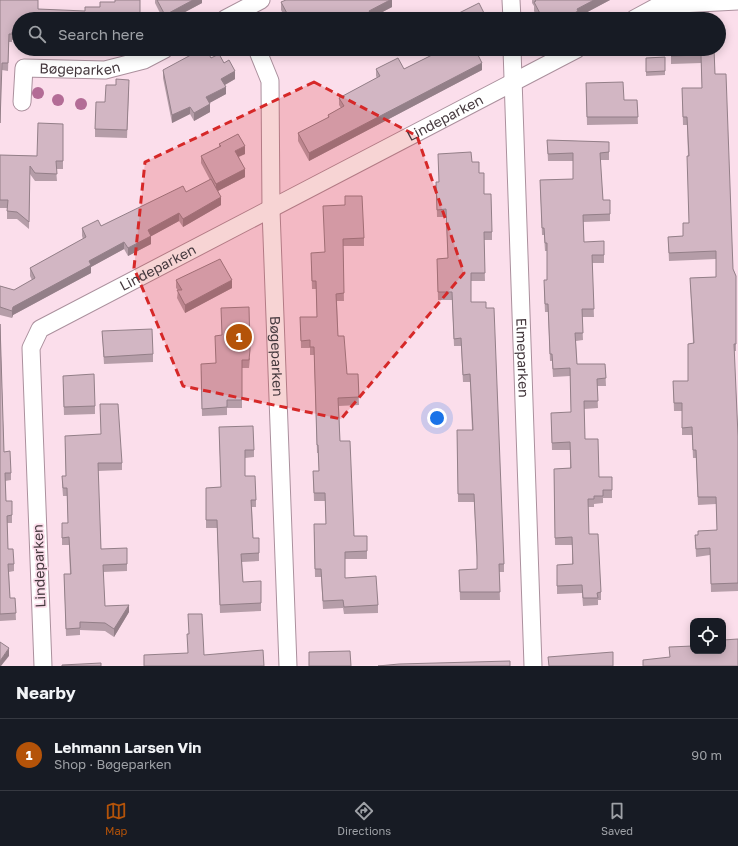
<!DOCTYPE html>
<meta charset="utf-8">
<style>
:root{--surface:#171b24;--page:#20242c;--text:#f1f3f6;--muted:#9ea1a6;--line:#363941;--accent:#b45309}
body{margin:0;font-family:"Golos Text",sans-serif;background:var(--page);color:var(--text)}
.controls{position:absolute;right:12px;bottom:12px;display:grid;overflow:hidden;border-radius:8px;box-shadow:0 2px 10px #0003}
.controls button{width:36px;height:36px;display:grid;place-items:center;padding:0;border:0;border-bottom:1px solid var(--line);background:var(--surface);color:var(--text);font:20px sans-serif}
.you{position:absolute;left:437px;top:418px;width:14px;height:14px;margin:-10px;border:3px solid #fff;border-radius:50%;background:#1a73e8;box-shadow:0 0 0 6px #1a73e833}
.badge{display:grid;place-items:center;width:26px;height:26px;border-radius:50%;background:var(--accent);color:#fff;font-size:13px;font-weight:700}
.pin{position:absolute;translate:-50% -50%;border:2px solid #fff;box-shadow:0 1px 4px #0006}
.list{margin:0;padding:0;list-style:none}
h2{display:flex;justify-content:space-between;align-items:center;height:52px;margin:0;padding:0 16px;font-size:17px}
h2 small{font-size:13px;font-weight:400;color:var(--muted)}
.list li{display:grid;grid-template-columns:26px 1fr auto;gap:12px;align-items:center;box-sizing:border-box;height:72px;padding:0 16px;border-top:1px solid var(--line)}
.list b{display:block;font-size:15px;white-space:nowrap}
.list p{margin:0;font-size:13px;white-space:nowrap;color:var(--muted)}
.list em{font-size:13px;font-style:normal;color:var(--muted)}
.icon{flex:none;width:22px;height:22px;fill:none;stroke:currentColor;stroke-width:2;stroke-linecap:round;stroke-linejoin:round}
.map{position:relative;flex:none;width:738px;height:666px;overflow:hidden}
.search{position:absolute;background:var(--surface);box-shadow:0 2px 10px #0003;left:12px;right:12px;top:12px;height:44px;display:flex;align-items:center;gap:10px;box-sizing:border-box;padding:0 14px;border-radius:22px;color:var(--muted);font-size:15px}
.sheet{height:124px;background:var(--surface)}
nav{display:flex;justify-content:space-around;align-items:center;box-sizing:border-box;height:56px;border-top:1px solid var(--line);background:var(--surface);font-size:11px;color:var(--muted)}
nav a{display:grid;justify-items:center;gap:2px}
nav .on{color:var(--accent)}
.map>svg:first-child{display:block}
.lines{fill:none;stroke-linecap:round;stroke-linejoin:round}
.minor-casing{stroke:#ab909d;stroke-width:19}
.minor{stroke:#fff;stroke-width:17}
.tree{fill:#b36c96}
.wall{fill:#b59da8}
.shaded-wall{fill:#937f88}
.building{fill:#d2b6c3;stroke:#937f88}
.marked{fill:#d62828;fill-opacity:0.2;stroke:#d62828;stroke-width:3;stroke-dasharray:8 5;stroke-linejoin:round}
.labels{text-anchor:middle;stroke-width:3.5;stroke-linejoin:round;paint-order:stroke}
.street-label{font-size:14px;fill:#45393e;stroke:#fbdeeb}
</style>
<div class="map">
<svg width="738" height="666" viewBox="0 0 738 666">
<rect width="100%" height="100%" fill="#fbdeeb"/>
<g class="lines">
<defs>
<g id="minor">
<polyline points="511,0 512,19"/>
<polyline points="225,19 261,0"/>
<polyline points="634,19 660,5 738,1"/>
<path id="s1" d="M 257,49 L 270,81 L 271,210 L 288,666"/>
<path id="s2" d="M 512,49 L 533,666"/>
<path id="s3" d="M 22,102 L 24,68 L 105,70 L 144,60 L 165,49"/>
<path id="s4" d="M 43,666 L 31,348 L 40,329 L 577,49"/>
</g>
</defs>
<use href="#minor" class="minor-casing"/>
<use href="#minor" class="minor"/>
</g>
<g class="tree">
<circle cx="38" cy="93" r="6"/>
<circle cx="58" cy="100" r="6"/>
<circle cx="81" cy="104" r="6"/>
</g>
<g class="wall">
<polygon points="0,0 38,9 140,19 19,19 19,40 12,40 12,42 9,42 8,71 2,70"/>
<polygon points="155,0 202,0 202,3 172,19 163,19 155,3"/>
<polygon points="307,0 392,0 392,7 373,17 374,19 286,19 281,10 281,2"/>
<polygon points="532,0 610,0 578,17 578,19 538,19 534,11 534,6 532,3"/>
<polygon points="444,49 485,49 478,54 482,70 309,161 298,141 298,133 328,118 328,115 341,108 339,105 339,98 377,78 376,76 376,69 404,69"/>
<polygon points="671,49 714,49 715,74 733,269 736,276 736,351 734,351 738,436 738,591 711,592 710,555 696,557 695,535 698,535 717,530 716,504 698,505 696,458 693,458 692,435 682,435 682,411 674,411 673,381 688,381 693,343 690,278 716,277 716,259 669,261 668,237 683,236 689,223 688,156 687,125 683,125 682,88 702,88 701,63 671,64"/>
<polygon points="665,57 665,75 646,76 646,58"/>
<polygon points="211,58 224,63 235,79 225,85 226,94 209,103 210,112 194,121 190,114 172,123 163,78 163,70"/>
<polygon points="586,83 624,100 637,100 638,124 587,125"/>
<polygon points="116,85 129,87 127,138 95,137 95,129 105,102"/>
<polygon points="63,124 63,169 56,169 57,181 35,181 30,174 29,229 17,219 7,219 7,208 0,208 0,155 37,156"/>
<polygon points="547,140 609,142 609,160 600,160 603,200 610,214 610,221 583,222 584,242 604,255 604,263 592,263 594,317 582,317 583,340 576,341 577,364 605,364 606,386 597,386 598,408 584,409 585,439 599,477 612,477 612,498 603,498 603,503 594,504 594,507 588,507 589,534 601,592 601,600 598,600 598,605 583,606 582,593 557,594 557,565 572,564 572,545 555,545 554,469 570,468 570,450 552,450 551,420 571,412 570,376 553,377 552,361 550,361 548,312 545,312 544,288 547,280 547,251 545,251 544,235 542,235 540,180 573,179 573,161 548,161"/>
<polygon points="219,144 245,154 239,157 245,177 218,191 221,205 183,227 179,221 151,236 151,244 128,256 124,249 91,267 91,273 13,315 12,318 0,315 0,286 14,290 32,280 30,276 30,268 83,239 82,236 82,228 101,226 186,192 210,180 201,163 201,156 219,147"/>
<polygon points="472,162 479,173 492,232 492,240 484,240 485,281 471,281 471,302 504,564 504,572 499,572 500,600 460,600 459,570 477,569 477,560 474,502 458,502 457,430 472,430 470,382 463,382 461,346 454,346 452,300 438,300 437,259 448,258 446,217 437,217 436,182 439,182"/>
<polygon points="345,196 364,238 364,246 343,246 344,301 337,301 338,336 347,374 358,374 359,405 339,406 340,441 354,536 367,536 367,559 345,559 345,578 378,605 378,613 344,614 343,608 323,609 321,577 315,577 314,532 326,524 325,501 314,501 313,471 319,471 318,453 317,453 314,355 310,355 310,348 301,348 300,317 317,317 316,289 312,289 311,261 325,252 345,205"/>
<polygon points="176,280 232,288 185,313 177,298 178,290 176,288"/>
<polygon points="0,324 4,452 11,473 11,480 5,481 6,501 12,515 12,523 7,523 8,549 14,564 14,571 9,572 10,598 15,598 16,620 0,621"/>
<polygon points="102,331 153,354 153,362 104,364"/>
<polygon points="250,358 249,368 242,368 242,408 227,408 227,415 202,416 201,371 216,363"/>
<polygon points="63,384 95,406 95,414 64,415"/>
<polygon points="219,427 254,450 254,457 245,458 245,476 256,500 256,507 252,507 253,538 259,538 259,561 242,562 243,582 261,603 261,611 220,613 217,528 206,528 206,488 221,487"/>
<polygon points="65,443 122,463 122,470 98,471 101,549 127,564 127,571 103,572 105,606 129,612 114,637 105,631 80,630 80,635 66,636 64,574 70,574 69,545 62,545 62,523 68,523 67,496 63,496 62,483 66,476"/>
</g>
<g class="shaded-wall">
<polygon points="193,0 202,0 202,3 172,19 165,19 165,15"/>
<polygon points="390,0 392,0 392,7 369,19 369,11"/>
<polygon points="594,0 610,0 578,17 578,19 564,19 577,9"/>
<polygon points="475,49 485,49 475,56"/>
<polygon points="482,63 482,70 309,161 309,153"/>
<polygon points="235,71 235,79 221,87 221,79"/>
<polygon points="226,87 226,94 206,105 206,97"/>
<polygon points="210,104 210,112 194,121 194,113"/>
<polygon points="190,107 190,114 172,123 172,115"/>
<polygon points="245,146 245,154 235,158 235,151"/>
<polygon points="245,169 245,177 216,192 216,184"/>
<polygon points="221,197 221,205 183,227 183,219"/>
<polygon points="179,213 179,221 148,238 148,230"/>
<polygon points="151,236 151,244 128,256 128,248"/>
<polygon points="124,242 124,249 91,267 91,273 13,315 12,318 12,311 13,307 89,261"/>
<polygon points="232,280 232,288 185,313 185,305"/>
<polygon points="129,605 129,612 114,637 114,629"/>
<polygon points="9,648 9,656 1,666 0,666 0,661"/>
</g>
<g class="building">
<polygon points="0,0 38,0 38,9 85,11 85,7 100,7 100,2 115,2 115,0 140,0 140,19 19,19 19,33 12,32 12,34 9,34 8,63 2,63 0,123"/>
<polygon points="157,0 193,0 165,15"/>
<polygon points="286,0 390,0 369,11 374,19 290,19 281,2"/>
<polygon points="535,0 594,0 577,9 578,11 564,19 543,19 534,2 536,1"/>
<polygon points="479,3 487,19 447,19"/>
<polygon points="202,49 206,49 211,58 219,54 224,63 229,60 235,71 221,79 226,87 206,97 210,104 194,113 190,107 172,115 163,70"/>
<polygon points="444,49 475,49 482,63 309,153 298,133 329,117 328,115 344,106 339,98 380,76 376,69 398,58 404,69"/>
<polygon points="671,49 714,49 715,74 726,74 733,269 736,276 736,344 734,344 738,436 738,583 711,584 710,548 696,549 695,535 698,535 698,531 717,530 716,497 698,497 696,450 693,450 692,427 682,428 682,403 674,403 673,381 688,381 688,344 694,343 690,278 716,277 716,251 669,253 668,237 683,236 683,223 689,223 687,156 689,156 687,117 683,117 682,88 702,88 701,55 671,56"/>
<polygon points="665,57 665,71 646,72 646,58"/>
<polygon points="116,79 129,80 127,130 95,129 96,102 105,102 106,85 116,85"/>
<polygon points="623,82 624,100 637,100 638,117 587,117 586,83"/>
<polygon points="38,123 63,124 63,161 56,161 57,174 35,173 30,166 29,222 17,212 7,211 8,200 0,200 0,155 37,156"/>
<polygon points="238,134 245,146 235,151 245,169 216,184 201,156 221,146 219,144"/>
<polygon points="547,140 609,142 609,152 600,153 603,200 610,200 610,214 583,215 584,242 604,241 604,255 592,255 594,309 582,309 583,333 575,333 577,364 605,364 606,378 597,379 598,401 584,401 585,439 598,439 599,477 612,477 612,490 603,490 603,496 594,496 594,499 588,499 589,534 598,534 601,592 597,593 598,598 583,598 582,585 557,586 557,565 573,564 572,537 555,538 554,469 571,468 570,442 552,443 551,413 571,412 570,368 553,369 552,354 550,354 548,304 545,304 544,280 547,280 547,243 545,243 544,228 542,228 540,180 573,179 573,153 548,154"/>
<polygon points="471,152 472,162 479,162 479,173 484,173 484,194 491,194 492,232 484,232 485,273 471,273 471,302 486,302 486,308 494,308 504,564 499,564 500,592 460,592 459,570 477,569 477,556 474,494 458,494 457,430 473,430 470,374 463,375 461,338 454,339 452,292 438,292 437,259 448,258 446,209 437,210 436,182 439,182 438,154"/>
<polygon points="211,179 221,197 183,219 179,213 148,230 151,236 128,248 124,242 89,261 91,265 13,307 12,311 0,307 0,286 14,290 35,278 30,268 86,237 82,228 98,220 101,226 183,186 186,192"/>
<polygon points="345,196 362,196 364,238 343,239 344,293 336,294 338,336 344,336 347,374 358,374 359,397 338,398 340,441 350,441 354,536 367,536 367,551 345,552 345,578 376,576 378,605 344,607 343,600 323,601 321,569 315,569 314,524 326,524 325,493 314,493 313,471 319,471 318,445 317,445 314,347 310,347 310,340 301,341 300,317 317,317 316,281 312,281 311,253 325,252 323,206 345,205"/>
<polygon points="220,259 232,280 185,305 177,290 182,290 176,280"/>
<polygon points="249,307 250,350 249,360 242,360 242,400 227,400 227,407 202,409 201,364 216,363 215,336 222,335 221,308"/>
<polygon points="0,324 4,452 10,451 11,473 5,473 6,501 12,501 12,515 7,516 8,549 13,549 14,564 8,564 10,598 15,598 16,613 0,614"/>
<polygon points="152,329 153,354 104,357 102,331"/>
<polygon points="94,374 95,406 64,407 63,376"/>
<polygon points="100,404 118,404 122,463 98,463 101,549 127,548 127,564 103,565 105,606 129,605 114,629 105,623 80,622 80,628 66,629 64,574 71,574 69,537 62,538 62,523 68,523 67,488 63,488 62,476 66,476 65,436 101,434"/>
<polygon points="253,426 254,450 245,450 245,476 255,476 256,500 251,500 253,538 259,538 259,553 241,554 243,582 261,581 261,603 220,605 217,520 206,520 206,488 221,487 219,427"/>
<polygon points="188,614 202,614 204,655 263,650 264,666 144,666 144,655 188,653 187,634 189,634"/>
<polygon points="738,639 738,666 643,666 643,660 670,657 669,647 693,646 693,651 723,651 723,640"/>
<polygon points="0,642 9,648 0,661"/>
<polygon points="350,651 351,666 309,666 309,652"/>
<polygon points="613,652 613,666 549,666 548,657"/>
<polygon points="510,661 510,666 378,666 399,664"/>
<polygon points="101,663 101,666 62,666 62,665"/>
</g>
<path class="marked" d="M 314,82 L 417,136 L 464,273 L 341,419 L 183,386 L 134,268 L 145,162 Z"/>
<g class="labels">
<g class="street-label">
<text dy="5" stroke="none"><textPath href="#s3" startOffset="90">Bøgeparken</textPath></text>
<text dy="5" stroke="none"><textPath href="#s4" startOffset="796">Lindeparken</textPath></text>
<text dy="5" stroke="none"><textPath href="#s4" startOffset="472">Lindeparken</textPath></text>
<text dy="5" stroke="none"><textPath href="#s1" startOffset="310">Bøgeparken</textPath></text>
<text dy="5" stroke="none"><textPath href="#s2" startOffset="309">Elmeparken</textPath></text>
<text transform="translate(39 566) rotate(-92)" y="5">Lindeparken</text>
</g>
</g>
</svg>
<div class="controls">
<button><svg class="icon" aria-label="locate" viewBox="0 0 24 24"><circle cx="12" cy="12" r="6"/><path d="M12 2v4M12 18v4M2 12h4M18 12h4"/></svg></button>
</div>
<div class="you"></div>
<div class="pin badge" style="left:239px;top:337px">1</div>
<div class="search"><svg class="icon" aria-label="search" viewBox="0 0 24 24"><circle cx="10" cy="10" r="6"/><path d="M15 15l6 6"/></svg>Search here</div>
</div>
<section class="sheet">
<h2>Nearby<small></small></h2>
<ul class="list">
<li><span class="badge">1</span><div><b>Lehmann Larsen Vin</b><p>Shop · Bøgeparken</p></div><em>90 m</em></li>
</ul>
</section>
<nav>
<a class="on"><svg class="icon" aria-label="map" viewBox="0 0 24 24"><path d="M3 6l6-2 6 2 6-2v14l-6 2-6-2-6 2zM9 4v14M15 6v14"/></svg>Map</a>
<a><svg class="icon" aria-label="directions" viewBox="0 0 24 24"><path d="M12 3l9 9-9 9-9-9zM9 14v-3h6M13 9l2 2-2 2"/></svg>Directions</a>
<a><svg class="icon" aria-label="saved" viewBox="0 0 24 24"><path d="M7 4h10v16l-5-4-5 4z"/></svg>Saved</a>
</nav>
